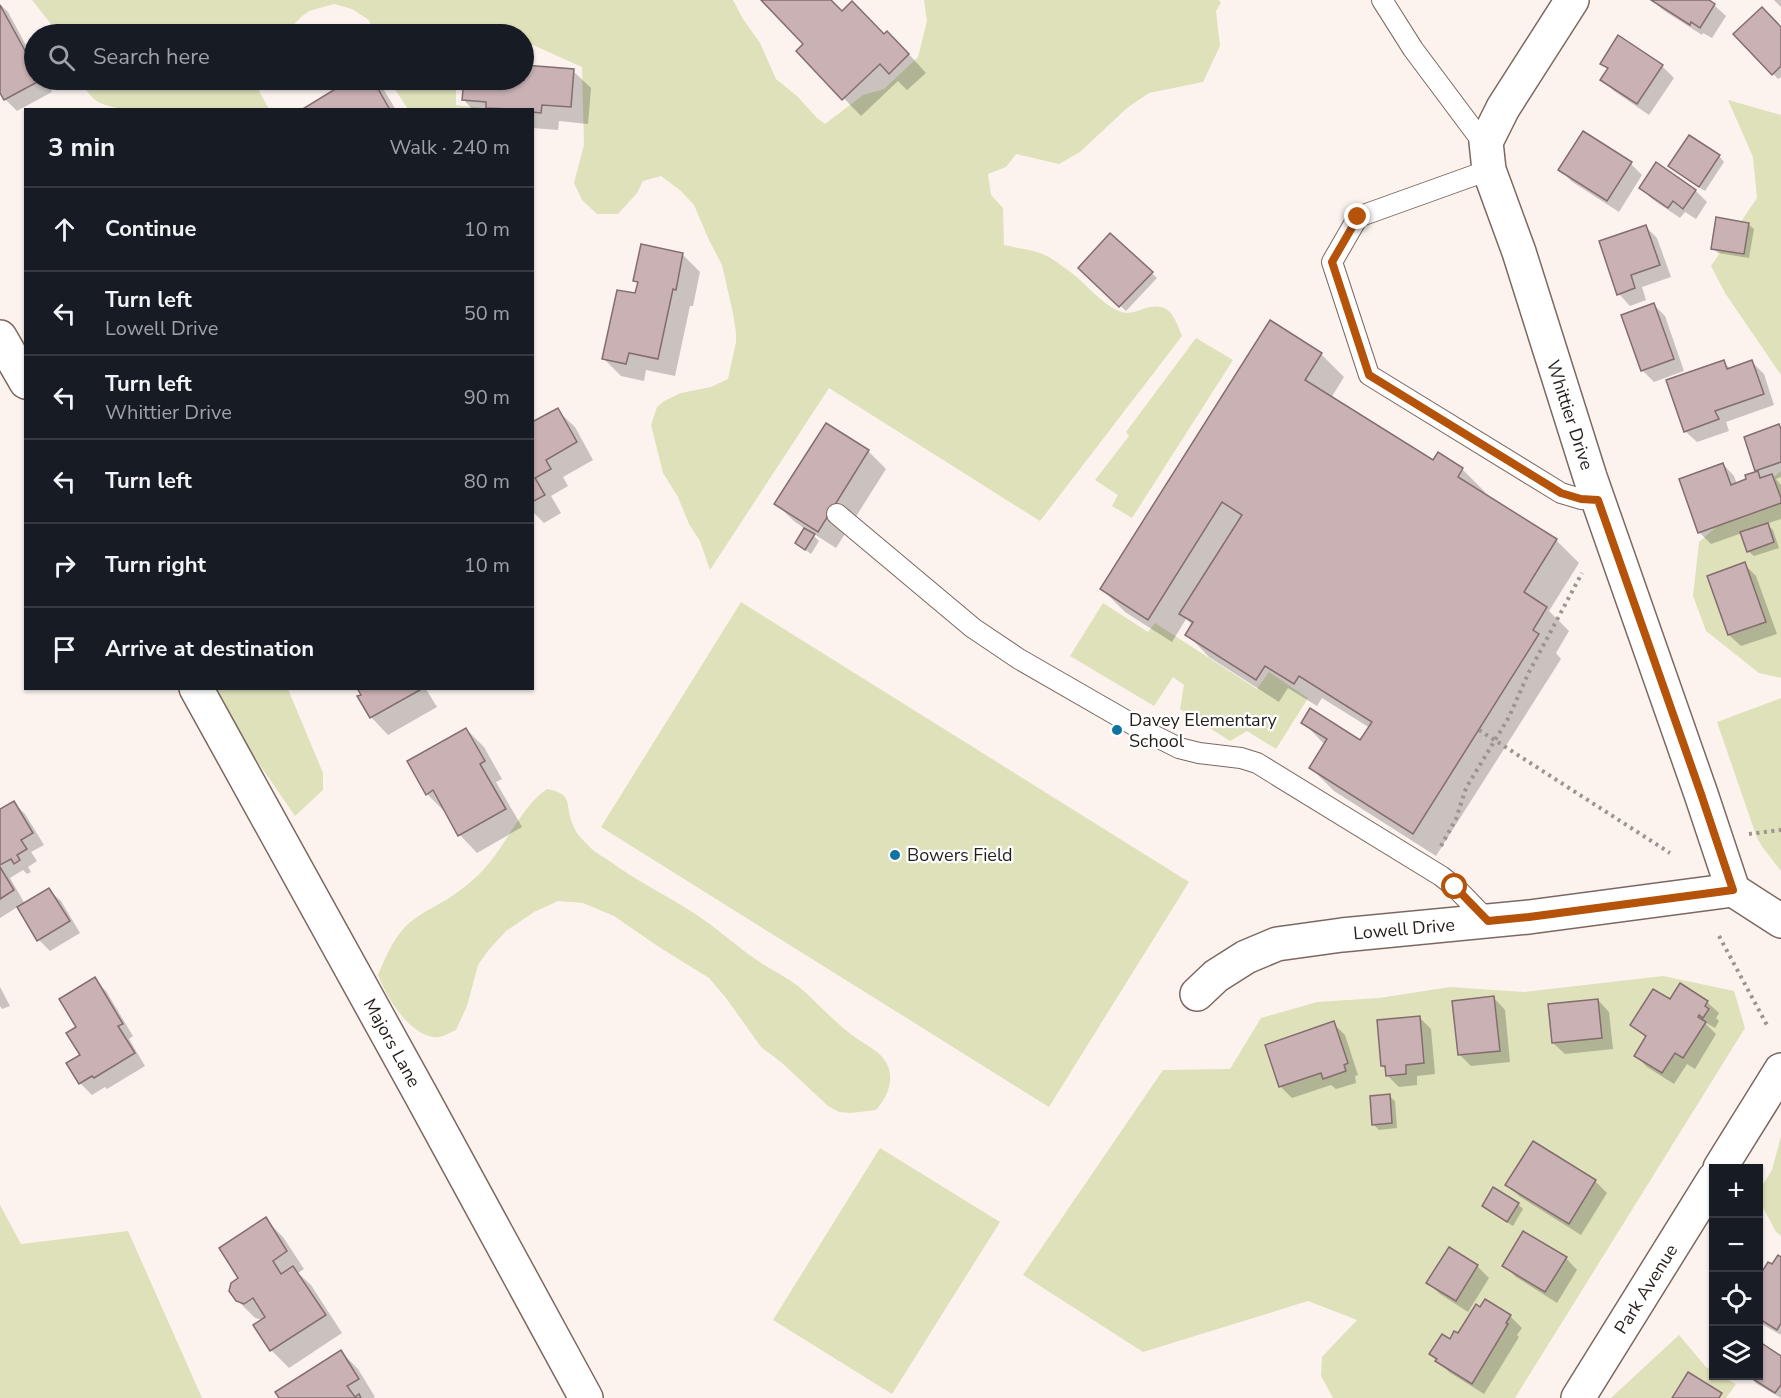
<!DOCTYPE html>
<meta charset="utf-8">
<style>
:root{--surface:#171b24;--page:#242831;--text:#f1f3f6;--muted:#9ea1a6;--line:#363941}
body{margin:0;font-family:"Nunito Sans",sans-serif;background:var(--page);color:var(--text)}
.controls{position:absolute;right:18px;bottom:18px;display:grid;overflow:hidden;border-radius:0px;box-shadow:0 2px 4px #0004}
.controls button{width:54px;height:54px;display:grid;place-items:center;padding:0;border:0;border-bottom:2px solid var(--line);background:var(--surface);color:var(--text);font:30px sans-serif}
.stop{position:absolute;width:18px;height:18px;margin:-14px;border:4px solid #b45309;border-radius:50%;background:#fff}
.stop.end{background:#b45309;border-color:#fff;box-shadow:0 2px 6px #0008}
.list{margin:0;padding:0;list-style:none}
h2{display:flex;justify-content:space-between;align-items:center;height:78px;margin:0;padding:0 24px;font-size:26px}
h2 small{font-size:20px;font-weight:400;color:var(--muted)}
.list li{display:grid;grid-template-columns:39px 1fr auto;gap:18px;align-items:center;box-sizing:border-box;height:84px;padding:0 24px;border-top:2px solid var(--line)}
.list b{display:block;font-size:22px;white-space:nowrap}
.list p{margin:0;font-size:20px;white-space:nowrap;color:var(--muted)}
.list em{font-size:20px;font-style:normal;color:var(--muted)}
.icon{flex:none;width:33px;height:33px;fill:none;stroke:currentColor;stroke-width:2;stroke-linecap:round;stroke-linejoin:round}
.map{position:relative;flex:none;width:1781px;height:1398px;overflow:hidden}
.search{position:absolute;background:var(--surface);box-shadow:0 2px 4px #0004;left:24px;top:24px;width:510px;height:66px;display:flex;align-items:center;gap:15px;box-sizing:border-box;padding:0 21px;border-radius:33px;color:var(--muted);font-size:22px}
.panel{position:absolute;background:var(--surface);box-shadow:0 2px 4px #0004;left:24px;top:108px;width:510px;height:582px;border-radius:0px}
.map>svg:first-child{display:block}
.green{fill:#dee1b9}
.shadow{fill:#0003}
.building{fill:#cab1b3;stroke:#846d6f;stroke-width:1.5}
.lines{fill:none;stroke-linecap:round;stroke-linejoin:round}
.service-casing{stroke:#7c6860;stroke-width:22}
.minor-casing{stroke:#7c6860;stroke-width:36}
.tertiary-casing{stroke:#7c6860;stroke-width:36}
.path{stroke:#9d9490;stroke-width:4;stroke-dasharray:3 4.5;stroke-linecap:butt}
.service{stroke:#fff;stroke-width:20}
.minor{stroke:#fff;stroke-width:33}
.tertiary{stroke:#fff;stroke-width:33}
.route{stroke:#b45309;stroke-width:8}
.poi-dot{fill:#1073a0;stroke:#fff;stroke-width:2}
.labels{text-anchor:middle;stroke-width:4.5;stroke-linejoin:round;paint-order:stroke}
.street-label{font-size:18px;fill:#261e1a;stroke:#fff}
.poi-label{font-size:18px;fill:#261e1a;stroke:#fff;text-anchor:start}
</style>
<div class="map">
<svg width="1781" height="1398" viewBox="0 0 1781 1398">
<rect width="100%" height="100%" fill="#fcf3ef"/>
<g class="green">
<path d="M 32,0 L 733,0 L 743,19 L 760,43 L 776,79 L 798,97 L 817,118 L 825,124 L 863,95 L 884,89 L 918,57 L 927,21 L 924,0 L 1219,0 L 1221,3 L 1216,11 L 1220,46 L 1203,82 L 1149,93 L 1127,108 L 1080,152 L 1059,164 L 1016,154 L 1006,167 L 988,174 L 991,195 L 1003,208 L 1004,245 C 1019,249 1039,250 1052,259 C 1061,265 1070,271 1078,278 C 1090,289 1107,308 1122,312 C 1128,314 1135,312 1140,310 C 1168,300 1173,313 1182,336 L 1040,521 L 829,388 L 710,570 L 700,541 L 689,524 L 678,497 L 663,473 L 651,425 L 657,407 L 664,401 L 681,393 L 711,387 L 728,379 L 736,342 L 736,333 L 733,313 L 722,265 L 709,240 L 694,205 L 681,191 L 661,176 L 643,181 L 637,193 L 618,214 L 597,214 L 582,200 L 574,183 L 584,145 L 582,67 L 524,41 L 524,34 L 374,34 L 369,20 L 352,9 L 334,4 L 309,11 L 301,17 L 285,34 L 59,34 Z"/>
<path d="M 81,80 L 260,80 L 258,89 L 269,109 L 122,109 C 98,104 92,102 81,80 Z"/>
<polygon points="389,80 456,80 456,105 482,108 484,109 408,109"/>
<polygon points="1728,100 1781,115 1781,375 1725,293 1711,266 1757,198 1753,157"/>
<polygon points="1196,338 1233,360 1132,518 1112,506 1118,495 1095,480 1129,436 1126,432"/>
<polygon points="1781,471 1781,678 1759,673 1706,631 1693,596 1699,542"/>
<polygon points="741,602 1189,882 1049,1107 601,827"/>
<polygon points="1103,603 1148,632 1155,623 1257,689 1269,672 1308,698 1276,749 1247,731 1230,741 1180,709 1184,685 1173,677 1154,706 1070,656"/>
<polygon points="216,689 288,689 323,773 323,790 295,816 244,742"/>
<polygon points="1781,698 1781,871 1763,848 1757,838 1717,722"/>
<path d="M 547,789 C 575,794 564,805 573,825 C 576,834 583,840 589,846 C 594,852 602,856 608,860 C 636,881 668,896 697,915 C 715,927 731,941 748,954 C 764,966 782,974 798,986 C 817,1002 832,1020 852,1035 C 863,1044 880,1050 887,1064 C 895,1080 887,1098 876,1110 L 851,1113 L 839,1112 L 828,1106 L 781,1062 L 761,1047 L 726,998 L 709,978 L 659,947 L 614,916 L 583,903 L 558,901 L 534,912 L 506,931 L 487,952 L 478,965 L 467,1006 L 456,1030 C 449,1033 442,1038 434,1037 C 408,1034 386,996 378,975 C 386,956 394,937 409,923 C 420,914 432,908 444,901 C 459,893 480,875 490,862 C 507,841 525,803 547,789 Z"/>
<polygon points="1663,976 1734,991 1745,1028 1515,1398 1333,1398 1321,1376 1322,1357 1357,1320 1308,1301 1143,1352 1023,1275 1163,1070 1230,1069 1261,1018 1317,1002 1379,998 1450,987 1524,992"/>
<polygon points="1781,1136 1781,1236 1776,1232 1759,1200 1758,1192 1772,1170"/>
<polygon points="880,1148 1000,1222 892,1394 773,1320"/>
<polygon points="0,1205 21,1244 128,1231 202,1398 0,1398"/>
<polygon points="1679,1335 1706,1367 1713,1371 1714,1376 1721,1376 1736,1384 1726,1398 1611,1398"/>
</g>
<g class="shadow">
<polygon points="764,0 831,0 842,13 884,36 905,50 926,73 907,90 898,81 861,116 798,51 806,44"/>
<polygon points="1652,0 1707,0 1714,5 1726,16 1712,38 1703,33 1702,35 1663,10"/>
<polygon points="1774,0 1781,0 1781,7"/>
<polygon points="0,4 8,12 34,60 34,80 45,80 52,92 17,111 5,99 0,90"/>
<polygon points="1781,29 1781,77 1778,79 1736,34"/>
<polygon points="1602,63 1662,66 1674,78 1649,115 1614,91 1602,80 1608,70"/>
<polygon points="524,66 573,71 591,88 588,124 559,121 558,130 532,128 532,110 473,110 463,99 465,80 524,80"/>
<polygon points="340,80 378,80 396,110 304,110 344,86"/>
<polygon points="1719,156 1724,162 1705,191 1675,171 1670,166"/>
<polygon points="1631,164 1642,175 1619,212 1571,181 1560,169"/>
<polygon points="1657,164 1696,191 1707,202 1696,219 1685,212 1680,218 1652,199 1641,188"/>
<polygon points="1748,224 1754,229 1749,258 1718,253 1713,248"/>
<polygon points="1646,227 1657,238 1671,277 1642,287 1646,300 1630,306 1619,294"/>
<polygon points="1110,235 1157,278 1126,311 1080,268"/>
<polygon points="683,255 700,272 693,306 690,306 675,376 646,370 644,381 621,376 604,359 636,295 639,284 635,280"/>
<polygon points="1654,305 1665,316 1684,371 1654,382 1642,370"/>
<polygon points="1321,354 1344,377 1331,398 1434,462 1439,454 1462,469 1485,492 1484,495 1556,540 1579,563 1549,611 1569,631 1556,653 1561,659 1436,856 1334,791 1311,768 1325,745 1303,722 1361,742 1370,728 1322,698 1317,706 1288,688 1279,702 1209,657 1187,634 1193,625 1186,619 1172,642 1125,612 1102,589"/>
<polygon points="1723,362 1731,369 1752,362 1764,374 1774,405 1726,422 1729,431 1697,442 1685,431"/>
<polygon points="557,410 575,427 593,460 563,477 568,486 551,496 561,513 544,523 532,511 532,424"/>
<polygon points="827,425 868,451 886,469 836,548 814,534 814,536 819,541 811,554 796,543 805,529 794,521 776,504"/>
<polygon points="1779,426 1781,428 1781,477 1776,479 1781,485 1781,519 1766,524 1773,530 1779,548 1754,556 1748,551 1742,533 1711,544 1699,532 1723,464 1734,476 1737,484 1748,480 1747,476 1759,472 1757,470"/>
<polygon points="1744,564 1756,576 1777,634 1741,646 1729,635 1709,577"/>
<polygon points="359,688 428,688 426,689 437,707 388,735 371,717"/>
<polygon points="466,729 484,747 502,779 496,782 522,827 477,853 460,835 446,810 444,811 427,794"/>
<polygon points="14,803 25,814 44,845 31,852 37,861 28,867 31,872 27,874 23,870 10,878 25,904 49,890 61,901 80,933 50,951 39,940 19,906 0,918 0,811"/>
<polygon points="94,979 106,991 133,1036 129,1039 145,1066 107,1089 105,1087 92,1095 80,1083 82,1055 78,1028"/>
<polygon points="0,987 10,1006 2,1009 0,1006"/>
<polygon points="1494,998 1505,1010 1510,1062 1471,1066 1459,1054"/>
<polygon points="1598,1000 1609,1012 1613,1049 1565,1054 1553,1043"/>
<polygon points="1670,1001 1707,1002 1719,1013 1716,1018 1719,1021 1715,1028 1706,1023 1706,1024 1716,1034 1695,1069 1687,1064 1674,1084 1647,1067 1636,1056 1646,1038 1632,1025"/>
<polygon points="1420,1018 1431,1029 1435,1074 1417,1076 1417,1085 1399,1087 1387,1075 1387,1070 1382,1066"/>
<polygon points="1333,1023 1345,1035 1358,1075 1355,1076 1356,1083 1336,1089 1331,1085 1292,1098 1281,1087 1267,1046"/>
<polygon points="1389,1096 1395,1101 1397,1128 1379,1130 1373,1124"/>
<polygon points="1595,1181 1607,1193 1581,1235 1519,1196 1507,1185"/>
<polygon points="1518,1204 1523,1209 1513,1226 1489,1211 1483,1205"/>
<polygon points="265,1219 283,1237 304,1269 298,1273 311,1285 342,1333 289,1368 271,1350 255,1325 263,1320 255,1318 237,1300 240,1278"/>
<polygon points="1449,1249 1477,1266 1489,1278 1468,1312 1440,1294 1428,1283"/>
<polygon points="1566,1258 1577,1270 1557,1303 1516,1277 1504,1265"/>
<polygon points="1781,1259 1781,1335 1758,1322 1758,1281"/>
<polygon points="1510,1316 1522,1328 1517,1335 1519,1337 1484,1394 1449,1372 1431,1354 1459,1335"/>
<polygon points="1758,1348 1781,1358 1781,1398 1757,1384 1749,1376 1758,1376"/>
<polygon points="341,1352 358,1369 375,1397 373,1398 281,1398"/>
</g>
<g class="building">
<polygon points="761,0 831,0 842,11 852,1 884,34 887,31 909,54 889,74 880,64 842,100 796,51 803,44"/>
<polygon points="1651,0 1709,0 1715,4 1700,28 1691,22 1690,25"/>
<polygon points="0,5 34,67 34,80 41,80 4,100 0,93"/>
<polygon points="1762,7 1781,27 1781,66 1772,75 1733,34"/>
<polygon points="1618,35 1663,65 1637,104 1600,80 1608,68 1600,64"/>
<polygon points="524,65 574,69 571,107 542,105 541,113 532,112 532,110 486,108 486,102 462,100 464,80 524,80"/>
<polygon points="339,80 373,80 390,110 301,110 342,85"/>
<polygon points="1583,131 1632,162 1607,201 1558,170"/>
<polygon points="1689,135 1720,155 1699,187 1668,166"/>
<polygon points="1656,162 1696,190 1683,209 1673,201 1668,208 1639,188"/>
<polygon points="1716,217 1749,223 1744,254 1711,249"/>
<polygon points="1646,225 1660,265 1631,275 1635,288 1617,295 1599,241"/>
<polygon points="1110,233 1153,272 1119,307 1078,268"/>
<polygon points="641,244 683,253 676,290 673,289 658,359 629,353 626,364 602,359 617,290 635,293 638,282 633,281"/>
<polygon points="1654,303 1674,359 1641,371 1621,315"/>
<polygon points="1270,320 1322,353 1305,380 1433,460 1438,452 1463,468 1458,477 1557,539 1524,592 1547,607 1533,630 1539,634 1413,834 1309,768 1327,739 1301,723 1310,708 1360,740 1372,722 1299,676 1294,684 1265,666 1256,680 1185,635 1193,622 1179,614 1242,515 1222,502 1148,620 1100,589"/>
<polygon points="1724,360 1727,369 1752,360 1764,394 1715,411 1719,419 1684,432 1666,380"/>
<polygon points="558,408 577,442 546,460 551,469 535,478 545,495 532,502 532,422"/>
<polygon points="826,423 869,450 818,532 774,504"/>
<polygon points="1779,424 1781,429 1781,462 1755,471 1744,437"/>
<polygon points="1723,463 1731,485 1746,479 1745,475 1758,471 1760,478 1772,474 1781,498 1781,503 1698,533 1679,479"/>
<polygon points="1768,523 1774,542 1747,552 1740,532"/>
<polygon points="804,528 815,534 805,550 795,543"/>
<polygon points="1745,562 1766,622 1728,635 1707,576"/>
<polygon points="357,688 420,688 420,690 370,718 357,696 361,695"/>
<polygon points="466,728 485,761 480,764 506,809 458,836 433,790 426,795 407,761"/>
<polygon points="14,801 33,833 21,840 27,849 17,855 20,860 14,864 11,859 0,865 0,809"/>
<polygon points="0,867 14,890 0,899"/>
<polygon points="49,888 70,921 37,941 17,907"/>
<polygon points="95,977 123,1024 118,1026 135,1053 94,1078 92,1076 79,1084 66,1063 80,1055 66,1033 76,1027 59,999"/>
<polygon points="1680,983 1708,1001 1705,1006 1709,1009 1703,1018 1699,1015 1698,1017 1706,1022 1683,1058 1675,1053 1662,1073 1634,1056 1646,1036 1630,1025 1653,989 1670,999"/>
<polygon points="1494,996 1500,1051 1458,1055 1452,1001"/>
<polygon points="1598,999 1602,1038 1552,1043 1548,1004"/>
<polygon points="1420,1016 1424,1063 1406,1065 1406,1074 1386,1076 1385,1066 1381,1066 1377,1020"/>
<polygon points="1334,1021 1348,1063 1344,1065 1346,1071 1323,1079 1321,1073 1279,1087 1265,1045"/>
<polygon points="1390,1094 1392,1123 1372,1125 1370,1096"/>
<polygon points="1533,1141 1596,1180 1569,1224 1505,1185"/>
<polygon points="1493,1187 1519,1203 1507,1222 1482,1206"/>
<polygon points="266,1217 287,1251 273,1261 281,1274 293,1266 326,1315 270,1351 253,1325 265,1317 253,1298 244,1304 236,1301 229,1291 231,1283 238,1278 219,1248"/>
<polygon points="1523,1231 1567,1257 1545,1292 1502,1266"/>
<polygon points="1449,1247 1478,1265 1456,1301 1426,1283"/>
<polygon points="1778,1255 1781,1257 1781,1323 1777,1330 1758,1318 1758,1278 1768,1262 1772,1264"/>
<polygon points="1485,1299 1511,1315 1506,1323 1508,1324 1472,1384 1435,1361 1437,1359 1429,1354 1442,1334 1450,1339 1454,1331 1458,1333 1476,1304 1480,1307"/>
<polygon points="1763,1344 1781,1356 1781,1385 1775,1393 1748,1376 1758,1376 1758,1350"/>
<polygon points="341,1350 359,1379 347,1386 355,1397 359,1394 361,1398 279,1398 275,1392"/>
<polygon points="1688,1372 1722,1393 1719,1398 1672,1398"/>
</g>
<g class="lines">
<defs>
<g id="service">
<polyline points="1382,0 1413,49 1487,148"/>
<polyline points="1489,170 1358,217 1332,262 1369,375 1561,493 1581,499 1598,500"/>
<polyline points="837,514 973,628 1019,659 1139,728 1179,748 1199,753 1241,758 1257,763 1441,876 1455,887 1488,921"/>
</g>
<g id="minor">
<polyline points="1572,0 1503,108 1486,142 1489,170 1519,252 1590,477 1701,794 1733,890 1781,921"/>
<polyline points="1197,994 1216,976 1246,957 1277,944 1342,935 1529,917 1733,890"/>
<polyline points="1720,1168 1781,1070"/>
<polyline points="1578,1398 1714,1179"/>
</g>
<g id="tertiary">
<polyline points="0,337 26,382"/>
<polyline points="196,688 421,1095 586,1398"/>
</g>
</defs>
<use href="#service" class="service-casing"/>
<use href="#minor" class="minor-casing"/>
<use href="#tertiary" class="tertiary-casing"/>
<g class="path">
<polyline points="1479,730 1670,853"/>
<polyline points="1749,834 1781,830"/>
<polyline points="1441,846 1456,819 1466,788 1509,717 1528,674 1582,573"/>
<polyline points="1719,936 1768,1027"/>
</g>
<use href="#service" class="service"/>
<use href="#minor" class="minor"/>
<use href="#tertiary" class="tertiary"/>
</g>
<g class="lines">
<polyline class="route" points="1358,217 1332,262 1369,375 1561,493 1581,499 1598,500 1701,794 1733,890 1529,917 1488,921 1455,887"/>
</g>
<g class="poi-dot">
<circle cx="1117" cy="730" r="6"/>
<circle cx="895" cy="855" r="6"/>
</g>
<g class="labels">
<g class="street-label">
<text transform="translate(1570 415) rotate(72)" y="6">Whittier Drive</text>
<text transform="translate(1404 929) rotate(-5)" y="6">Lowell Drive</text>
<text transform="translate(392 1043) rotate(61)" y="6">Majors Lane</text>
<text transform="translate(1646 1289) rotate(-58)" y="6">Park Avenue</text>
</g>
<g class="poi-label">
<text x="1129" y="726">Davey Elementary<tspan x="1129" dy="21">School</tspan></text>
<text x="907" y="861">Bowers Field</text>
</g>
</g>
</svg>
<div class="controls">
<button>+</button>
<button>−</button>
<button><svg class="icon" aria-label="locate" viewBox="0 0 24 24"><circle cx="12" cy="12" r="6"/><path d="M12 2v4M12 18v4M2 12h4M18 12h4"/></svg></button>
<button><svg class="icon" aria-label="layers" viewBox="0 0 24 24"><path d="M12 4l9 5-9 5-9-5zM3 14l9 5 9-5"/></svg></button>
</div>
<div class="stop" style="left:1455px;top:887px"></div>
<div class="stop end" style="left:1358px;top:217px"></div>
<div class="search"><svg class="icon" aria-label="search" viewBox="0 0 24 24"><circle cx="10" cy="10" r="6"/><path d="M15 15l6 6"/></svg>Search here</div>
<section class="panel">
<h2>3 min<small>Walk · 240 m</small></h2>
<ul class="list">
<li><svg class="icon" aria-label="ahead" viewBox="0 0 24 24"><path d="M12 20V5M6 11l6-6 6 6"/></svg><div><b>Continue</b></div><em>10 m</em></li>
<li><svg class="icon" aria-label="left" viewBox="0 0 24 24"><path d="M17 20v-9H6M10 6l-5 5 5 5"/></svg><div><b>Turn left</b><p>Lowell Drive</p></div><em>50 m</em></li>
<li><svg class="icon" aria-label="left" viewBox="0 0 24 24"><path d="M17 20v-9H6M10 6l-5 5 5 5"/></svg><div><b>Turn left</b><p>Whittier Drive</p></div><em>90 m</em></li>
<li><svg class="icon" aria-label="left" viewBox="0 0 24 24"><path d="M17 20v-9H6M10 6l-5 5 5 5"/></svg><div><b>Turn left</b></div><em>80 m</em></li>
<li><svg class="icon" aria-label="right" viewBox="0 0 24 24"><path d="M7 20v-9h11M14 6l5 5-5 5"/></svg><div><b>Turn right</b></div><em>10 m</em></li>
<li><svg class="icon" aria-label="arrive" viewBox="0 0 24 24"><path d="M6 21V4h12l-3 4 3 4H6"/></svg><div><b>Arrive at destination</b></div></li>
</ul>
</section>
</div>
